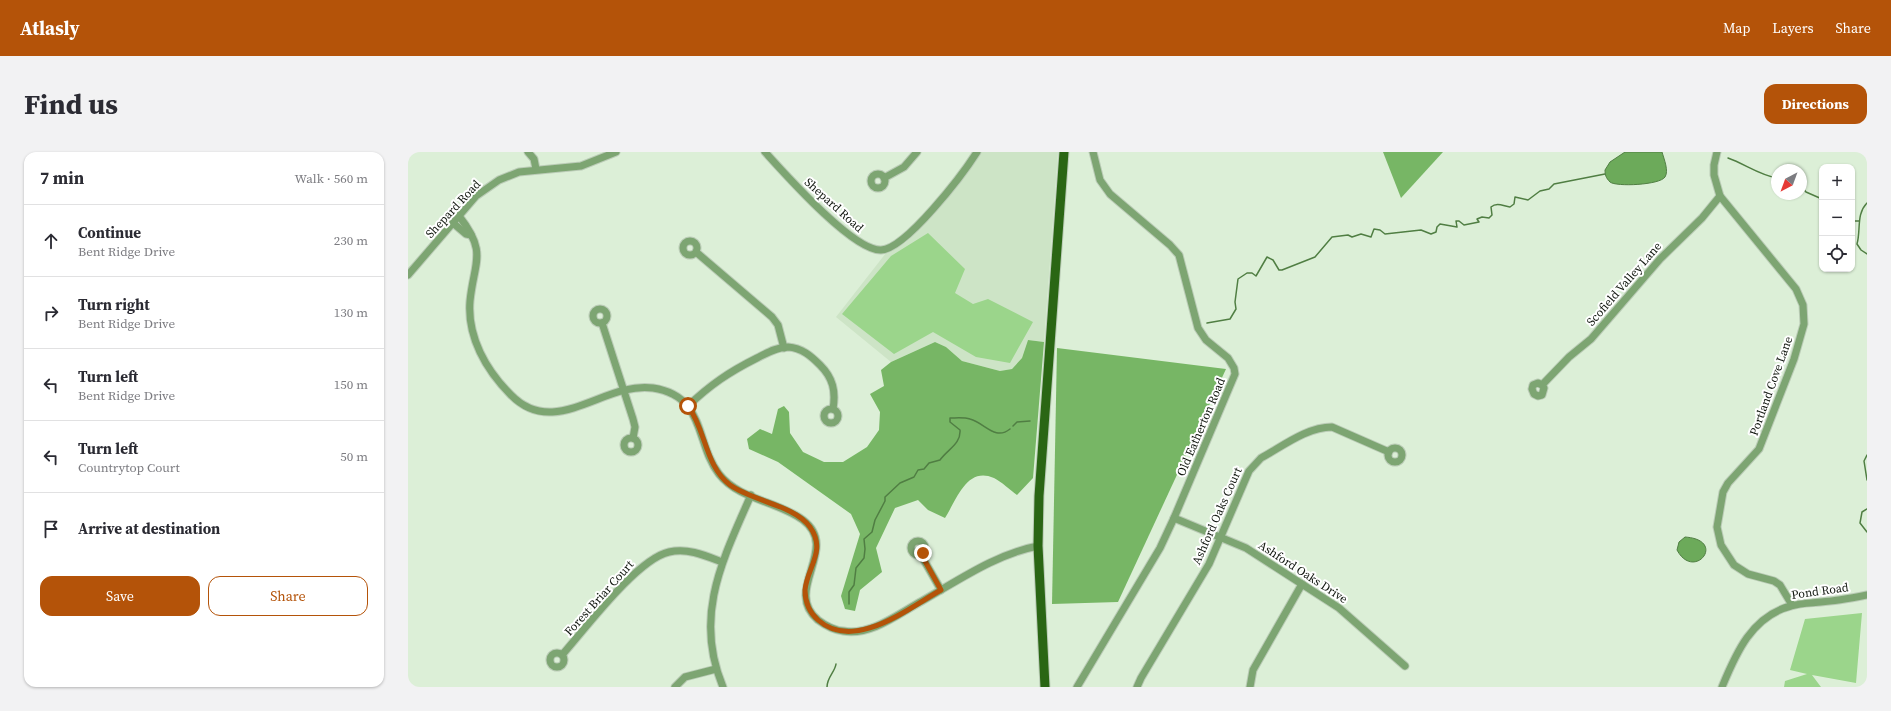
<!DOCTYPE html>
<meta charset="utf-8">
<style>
:root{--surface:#fff;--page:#f2f2f3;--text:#2b2b33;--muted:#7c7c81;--line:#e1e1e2;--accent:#b45309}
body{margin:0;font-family:"Source Serif 4",serif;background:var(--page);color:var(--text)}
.controls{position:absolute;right:12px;top:12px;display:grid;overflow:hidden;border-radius:8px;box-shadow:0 1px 3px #0004}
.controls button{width:36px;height:36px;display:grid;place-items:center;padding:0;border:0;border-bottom:1px solid var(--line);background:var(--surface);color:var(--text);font:20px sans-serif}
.compass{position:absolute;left:1363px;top:12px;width:36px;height:36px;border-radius:50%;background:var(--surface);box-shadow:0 1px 3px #0004;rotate:221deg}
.stop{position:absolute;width:12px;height:12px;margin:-9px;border:3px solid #b45309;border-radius:50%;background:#fff}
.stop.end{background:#b45309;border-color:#fff;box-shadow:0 1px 4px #0008}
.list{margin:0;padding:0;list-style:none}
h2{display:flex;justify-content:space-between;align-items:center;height:52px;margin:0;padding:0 16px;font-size:17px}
h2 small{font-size:13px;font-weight:400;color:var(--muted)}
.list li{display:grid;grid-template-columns:26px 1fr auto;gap:12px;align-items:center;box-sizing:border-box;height:72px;padding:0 16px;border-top:1px solid var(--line)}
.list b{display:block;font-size:15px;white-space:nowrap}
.list p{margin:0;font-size:13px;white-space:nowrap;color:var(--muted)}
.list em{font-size:13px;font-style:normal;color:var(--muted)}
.actions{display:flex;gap:8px;padding:12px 16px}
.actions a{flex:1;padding:9px 0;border:1px solid var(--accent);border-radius:12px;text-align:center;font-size:14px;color:var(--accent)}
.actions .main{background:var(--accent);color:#fff}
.icon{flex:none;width:22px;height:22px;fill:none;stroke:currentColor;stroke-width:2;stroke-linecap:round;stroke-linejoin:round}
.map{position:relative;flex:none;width:1459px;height:535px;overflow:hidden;border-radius:12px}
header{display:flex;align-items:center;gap:24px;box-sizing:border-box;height:56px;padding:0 20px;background:var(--accent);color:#fff}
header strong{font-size:19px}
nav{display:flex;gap:22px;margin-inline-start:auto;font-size:14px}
.intro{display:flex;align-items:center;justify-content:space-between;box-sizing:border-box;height:96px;padding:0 24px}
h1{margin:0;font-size:28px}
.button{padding:10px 18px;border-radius:12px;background:var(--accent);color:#fff;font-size:14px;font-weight:700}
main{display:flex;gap:24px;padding:0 24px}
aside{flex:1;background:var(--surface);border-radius:12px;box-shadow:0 1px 3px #0004}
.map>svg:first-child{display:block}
.built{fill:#cde4c6}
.green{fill:#9bd58b}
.forest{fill:#77b665}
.water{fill:#6caa5a;stroke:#507e43}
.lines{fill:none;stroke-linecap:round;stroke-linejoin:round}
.stream{stroke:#507e43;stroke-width:1.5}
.minor-casing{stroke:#bbccb7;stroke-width:9}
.major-casing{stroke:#bbccb7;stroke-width:11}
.minor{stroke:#7da572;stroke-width:7}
.major{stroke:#2a6614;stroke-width:9}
.route{stroke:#b45309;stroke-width:5}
.labels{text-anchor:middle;stroke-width:4;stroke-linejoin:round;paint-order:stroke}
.street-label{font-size:12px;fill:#10160e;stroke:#fff}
</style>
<header>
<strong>Atlasly</strong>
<nav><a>Map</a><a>Layers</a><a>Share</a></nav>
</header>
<div class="intro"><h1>Find us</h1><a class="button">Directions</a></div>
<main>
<aside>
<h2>7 min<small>Walk · 560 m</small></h2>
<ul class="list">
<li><svg class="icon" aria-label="ahead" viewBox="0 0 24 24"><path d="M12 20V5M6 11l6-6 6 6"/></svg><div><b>Continue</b><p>Bent Ridge Drive</p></div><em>230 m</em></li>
<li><svg class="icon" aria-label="right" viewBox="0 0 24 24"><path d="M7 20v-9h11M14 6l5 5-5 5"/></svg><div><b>Turn right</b><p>Bent Ridge Drive</p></div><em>130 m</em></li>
<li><svg class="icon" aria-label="left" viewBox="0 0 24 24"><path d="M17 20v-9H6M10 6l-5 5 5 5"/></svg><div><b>Turn left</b><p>Bent Ridge Drive</p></div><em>150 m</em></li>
<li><svg class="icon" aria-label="left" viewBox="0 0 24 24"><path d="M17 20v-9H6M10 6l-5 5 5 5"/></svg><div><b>Turn left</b><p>Countrytop Court</p></div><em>50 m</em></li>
<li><svg class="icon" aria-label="arrive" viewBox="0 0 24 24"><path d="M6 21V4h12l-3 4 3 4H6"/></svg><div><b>Arrive at destination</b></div></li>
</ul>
<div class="actions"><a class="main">Save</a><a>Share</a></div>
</aside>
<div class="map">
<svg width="1459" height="535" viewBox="0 0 1459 535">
<rect width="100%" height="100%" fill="#dcefd7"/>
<polygon class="built" points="572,0 650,0 636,190 620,188 614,206 604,217 592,219 554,209 538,195 527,190 483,210 428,165 478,101 497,91 511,77"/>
<g class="green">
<polygon points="520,81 557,117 547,141 565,152 580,147 625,170 602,211 568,205 525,180 486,202 434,162 483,104"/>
<polygon points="1454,461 1448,531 1404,523 1413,535 1376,535 1377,529 1399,522 1382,518 1397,467"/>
</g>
<g class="forest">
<polygon points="975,0 1035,0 993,46"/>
<path d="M 620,188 L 636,190 L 625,326 L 609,343 C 602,338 594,330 586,326 C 559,314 549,347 537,366 L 520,358 L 510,348 L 487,356 L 468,396 L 474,420 L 452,438 L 447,459 L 437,457 L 433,444 L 452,382 L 443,362 L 370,310 L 341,297 L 339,287 L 352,277 L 364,282 L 370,257 L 376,254 L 381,260 L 382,281 L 395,300 L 416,310 L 435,310 L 459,295 L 471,278 L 472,260 L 462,242 L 476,234 L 473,218 L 483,210 L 527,190 L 538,195 L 554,209 L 592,219 L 604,217 L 614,206 Z"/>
<polygon points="649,196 818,217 710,450 644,452"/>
</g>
<g class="water">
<path d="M 1217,0 L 1254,0 C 1256,7 1261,19 1257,25 C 1252,33 1208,35 1202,30 C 1198,26 1197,23 1197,18 L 1202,10 Z"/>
<path d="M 1277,385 C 1320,388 1286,430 1269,398 L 1271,390 Z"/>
</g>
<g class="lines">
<g class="stream">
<path d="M 1320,6 C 1337,12 1351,23 1369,26"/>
<polyline points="1393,34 1398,40 1414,47"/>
<path d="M 1459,51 C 1448,62 1453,78 1449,92 L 1453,98 L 1459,102"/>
<polyline points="1444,67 1447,69 1451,69"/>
<path d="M 799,171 L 822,167 L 828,157 L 827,150 L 830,127 L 839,121 L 844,121 L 848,124 L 859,105 L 865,108 L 871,118 L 874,118 L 907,105 L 924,85 L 940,83 L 944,85 L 953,82 L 963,85 L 966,77 L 972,78 L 977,82 L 1013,78 L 1023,82 L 1028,80 L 1029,75 L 1032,72 L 1049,75 L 1048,69 L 1051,69 L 1056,73 L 1071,70 L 1069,67 L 1074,65 L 1081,66 L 1084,63 L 1083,55 C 1089,50 1095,54 1102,55 L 1106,52 L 1107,45 L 1120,48 L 1132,39 L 1141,37 L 1146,32 L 1197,22"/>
<polyline points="605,274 609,270 622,269"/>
<polyline points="1459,303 1456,309 1459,328"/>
<polyline points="1459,357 1454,360 1452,371 1459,380"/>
<path d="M 441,452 L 441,440 L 446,433 L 448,416 L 456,406 L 457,397 L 456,387 L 464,380 L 467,368 L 477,349 L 477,345 L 492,331 L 506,325 L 510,318 L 516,317 L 521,311 L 532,308 C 540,297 553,292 552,278 L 542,270 L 542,266 C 548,266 556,265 562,267 C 577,271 587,289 602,277"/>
<path d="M 419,535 C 419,525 427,520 428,512"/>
</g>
<defs>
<g id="minor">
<polyline points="120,0 126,7 128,17"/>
<path d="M 357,0 C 377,22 445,99 473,98 C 498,97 555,22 569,0"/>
<polyline points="1309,0 1306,13 1306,23 1312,44 1388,137 1395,153 1396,172 1386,207 1351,297 1320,331 1315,340 1309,375 1313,393 1326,413 1340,422 1366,429 1372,433 1384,453"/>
<circle cx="470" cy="29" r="7"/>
<polyline points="476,26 496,15 509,0"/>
<path d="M 51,64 C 80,101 66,109 62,149 C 59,185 78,218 103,243 C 147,288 196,229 245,236 C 298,244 287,291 311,322 C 331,348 370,349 395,368 C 433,397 374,438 410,468 C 418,474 425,478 435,479 C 463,484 490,462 514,449 C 551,428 588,402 630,394"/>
<polyline points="45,71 58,82 63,83"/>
<circle cx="282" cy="96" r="7"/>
<polyline points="288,100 364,165 370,173 376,196"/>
<polyline points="0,123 68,44 91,28 111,20 173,14 208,0"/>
<circle cx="192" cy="164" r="7"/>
<polyline points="194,171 225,267 227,275 225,286"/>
<polyline points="1134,233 1136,236 1134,243 1130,244 1126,242 1124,237 1125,233 1130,231 1134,233 1161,205 1183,187 1252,107 1294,66 1312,44"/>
<path d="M 280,254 C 302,233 321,220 349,206 C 359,201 369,195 380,195 C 394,196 403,204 412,213 C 425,226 428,239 425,257"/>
<circle cx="423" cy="264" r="7"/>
<circle cx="223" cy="293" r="7"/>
<circle cx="987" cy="303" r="7"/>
<polyline points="766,366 838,396 931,456 997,514"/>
<circle cx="510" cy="396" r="7"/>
<polyline points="513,403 533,438"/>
<circle cx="149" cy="508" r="7"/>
<path d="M 154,503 C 177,477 229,407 261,400 C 280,396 296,403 314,410"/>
<polyline points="267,535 277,525 308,517"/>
<path d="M 315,535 C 285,464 315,407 343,343"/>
<polyline points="669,535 752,396 766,366 827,222 826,216 820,206 798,188 790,176 771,103 762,93 702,42 692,28 685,0"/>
<path d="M 729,535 L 733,526 L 801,412 L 841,319 L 853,306 C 875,294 899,275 924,275 L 981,300"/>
<polyline points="842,535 845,518 894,432"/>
<path d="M 1314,535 C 1328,501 1344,464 1383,454 C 1392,451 1403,451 1413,450 C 1429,449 1444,446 1459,443"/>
</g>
<polyline id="major" points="637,535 630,394 631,344 656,0"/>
</defs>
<use href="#minor" class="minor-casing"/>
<use href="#major" class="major-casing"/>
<use href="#minor" class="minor"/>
<use href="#major" class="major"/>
</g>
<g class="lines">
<path class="route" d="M 280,254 C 298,278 297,314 322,333 C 344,349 386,353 402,375 C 419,399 399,415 397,438 C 397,450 401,460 410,468 C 446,500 499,457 533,438 L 513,402 L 515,401"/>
</g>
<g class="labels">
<g class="street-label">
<text transform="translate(426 53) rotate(42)" y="4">Shepard Road</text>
<text transform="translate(45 57) rotate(-47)" y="4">Shepard Road</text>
<text transform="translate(1216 132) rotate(-49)" y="4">Scofield Valley Lane</text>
<text transform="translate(1363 234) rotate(-70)" y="4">Portland Cove Lane</text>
<text transform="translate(793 275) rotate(-67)" y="4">Old Eatherton Road</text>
<text transform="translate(809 364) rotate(-66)" y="4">Ashford Oaks Court</text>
<text transform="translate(895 420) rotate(33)" y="4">Ashford Oaks Drive</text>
<text transform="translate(1412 439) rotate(-8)" y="4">Pond Road</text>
<text transform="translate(191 446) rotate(-48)" y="4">Forest Briar Court</text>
</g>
</g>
</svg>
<div class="controls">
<button>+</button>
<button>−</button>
<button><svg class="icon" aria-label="locate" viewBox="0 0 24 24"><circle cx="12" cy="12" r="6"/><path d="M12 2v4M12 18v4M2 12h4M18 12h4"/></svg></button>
</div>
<svg class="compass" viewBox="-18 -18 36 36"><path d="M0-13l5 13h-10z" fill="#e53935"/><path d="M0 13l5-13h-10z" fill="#7c7c81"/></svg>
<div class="stop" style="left:280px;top:254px"></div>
<div class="stop end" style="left:515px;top:401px"></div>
</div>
</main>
